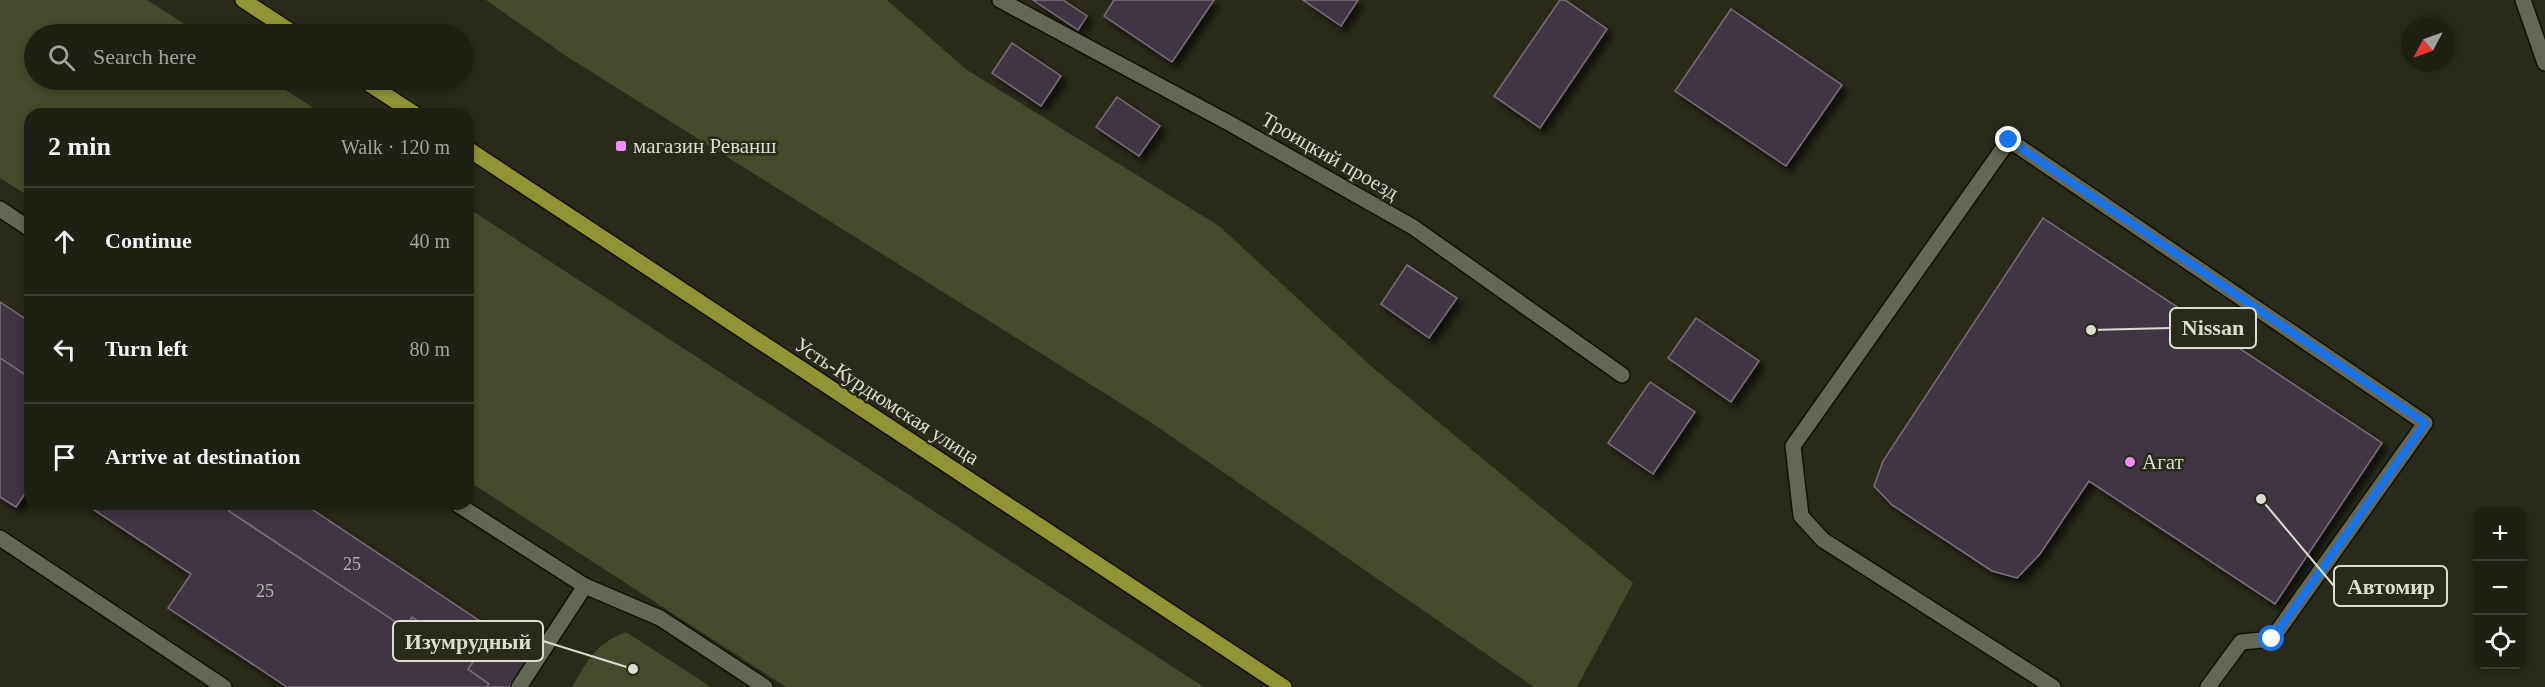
<!DOCTYPE html>
<meta charset="utf-8">
<style>
:root{--surface:#1f2014;--page:#2c2d22;--text:#f1f3f6;--muted:#a1a3a0;--line:#3c3e34}
body{margin:0;font-family:"Times New Roman",serif;background:var(--page);color:var(--text)}
.controls{position:absolute;right:18px;bottom:18px;display:grid;overflow:hidden;border-radius:12px;box-shadow:0 3px 9px #0003}
.controls button{width:54px;height:54px;display:grid;place-items:center;padding:0;border:0;border-bottom:2px solid var(--line);background:var(--surface);color:var(--text);font:30px sans-serif}
.compass{position:absolute;left:2401px;top:18px;width:54px;height:54px;border-radius:50%;background:var(--surface);box-shadow:0 3px 9px #0003;rotate:229deg}
.stop{position:absolute;width:18px;height:18px;margin:-14px;border:4px solid #1a73e8;border-radius:50%;background:#fff}
.stop.end{background:#1a73e8;border-color:#fff;box-shadow:0 2px 6px #0008}
.list{margin:0;padding:0;list-style:none}
h2{display:flex;justify-content:space-between;align-items:center;height:78px;margin:0;padding:0 24px;font-size:26px}
h2 small{font-size:20px;font-weight:400;color:var(--muted)}
.list li{display:grid;grid-template-columns:39px 1fr auto;gap:18px;align-items:center;box-sizing:border-box;height:108px;padding:0 24px;border-top:2px solid var(--line)}
.list b{display:block;font-size:22px;white-space:nowrap}
.list em{font-size:20px;font-style:normal;color:var(--muted)}
.icon{flex:none;width:33px;height:33px;fill:none;stroke:currentColor;stroke-width:2;stroke-linecap:round;stroke-linejoin:round}
.map{position:relative;flex:none;width:2545px;height:687px;overflow:hidden}
.search{position:absolute;background:var(--surface);box-shadow:0 3px 9px #0003;left:24px;top:24px;width:450px;height:66px;display:flex;align-items:center;gap:15px;box-sizing:border-box;padding:0 21px;border-radius:33px;color:var(--muted);font-size:22px}
.panel{position:absolute;background:var(--surface);box-shadow:0 3px 9px #0003;left:24px;top:108px;width:450px;height:402px;border-radius:18px}
.map>svg:first-child{display:block}
.green{fill:#47492b}
.building{fill:#413542;stroke:#7a6c7a;stroke-width:1.5;filter:url(#shadow)}
.lines{fill:none;stroke-linecap:round;stroke-linejoin:round}
.lane-casing{stroke:#111204;stroke-width:18}
.street-casing{stroke:#111204;stroke-width:18}
.primary-casing{stroke:#111204;stroke-width:18}
.lane{stroke:#656755;stroke-width:15}
.street{stroke:#656755;stroke-width:15}
.primary{stroke:#919435;stroke-width:15}
.route{stroke:#1a73e8;stroke-width:8}
.poi-dot{fill:#ef8bf7;stroke:#292a1a;stroke-width:2}
.labels{text-anchor:middle;stroke-width:5;stroke-linejoin:round;paint-order:stroke}
.number-label{font-size:18px;fill:#b4b2ae}
.poi-label{font-size:21px;fill:#dbdcd2;stroke:#292a1a;text-anchor:start}
.street-label{font-size:21px;fill:#dbdcd2;stroke:#292a1a}
.leader{fill:none;stroke:#dbdcd2;stroke-width:2}
.callout-dot{fill:#dbdcd2;stroke:#292a1a;stroke-width:2}
.callout{fill:#292a1a;stroke:#dbdcd2;stroke-width:2}
.callout-label{font-size:22px;text-anchor:middle;font-weight:bold;fill:#dbdcd2}
</style>
<div class="map">
<svg width="2545" height="687" viewBox="0 0 2545 687">
<defs>
<filter id="shadow"><feDropShadow dx="5.5" dy="5.5" stdDeviation="3" flood-color="#0009"/></filter>
</defs>
<rect width="100%" height="100%" fill="#292a1a"/>
<g class="green">
<polygon points="0,0 147,0 200,34 34,34 34,80 270,80 323,114 30,114 30,197 0,178"/>
<polygon points="486,0 887,0 967,70 1219,226 1372,367 1633,583 1577,687 1534,687 1152,423 566,56"/>
<polygon points="468,209 468,208 1204,687 786,687 468,481"/>
<path d="M 626,632 L 711,687 L 572,687 C 588,660 595,644 626,632 Z"/>
</g>
<g class="building">
<polygon points="1033,0 1063,0 1087,16 1078,30"/>
<polygon points="1114,0 1214,0 1172,62 1104,16"/>
<polygon points="1303,0 1358,0 1341,26"/>
<polygon points="1560,0 1565,0 1607,29 1540,128 1494,96"/>
<polygon points="1731,9 1842,85 1786,166 1675,91"/>
<polygon points="1012,43 1061,76 1041,106 992,73"/>
<polygon points="1117,97 1160,126 1139,156 1096,127"/>
<polygon points="2043,218 2382,443 2275,604 2089,481 2040,554 2017,578 1992,571 1892,505 1874,486 1883,461"/>
<polygon points="1407,265 1457,298 1429,338 1381,304"/>
<polygon points="0,302 30,322 30,378 0,358"/>
<polygon points="1696,318 1759,361 1731,402 1668,358"/>
<polygon points="0,358 30,378 30,486 16,507 0,497"/>
<polygon points="1650,382 1695,412 1653,474 1608,443"/>
<polygon points="85,504 234,504 229,511 405,628 412,617 475,659 468,669 489,684 487,687 287,687 168,608 191,574"/>
<polygon points="234,504 304,504 531,655 509,687 487,687 489,684 468,669 475,659 412,617 405,628 229,511"/>
</g>
<g class="lines">
<defs>
<g id="lane">
<polyline points="0,538 224,687"/>
<polyline points="519,687 585,586"/>
<polyline points="2053,687 1823,540 1801,516 1793,446 2009,140 2425,423 2272,639 2241,642 2208,687"/>
</g>
<g id="street">
<polyline points="1000,0 1229,123 1413,227 1622,375"/>
<polyline points="2523,0 2545,63"/>
<polyline points="0,209 30,229"/>
<polyline points="457,504 585,586 660,618 765,687"/>
</g>
<g id="primary">
<polyline points="243,0 295,34"/>
<polyline points="363,80 415,114"/>
<polyline points="468,149 1284,687"/>
</g>
</defs>
<use href="#lane" class="lane-casing"/>
<use href="#street" class="street-casing"/>
<use href="#primary" class="primary-casing"/>
<use href="#lane" class="lane"/>
<use href="#street" class="street"/>
<use href="#primary" class="primary"/>
</g>
<g class="lines">
<polyline class="route" points="2009,140 2425,423 2272,639"/>
</g>
<g class="poi-dot">
<rect x="615" y="140" width="12" height="12" rx="3"/>
<circle cx="2130" cy="462" r="6"/>
</g>
<g class="labels">
<g class="number-label">
<text x="352" y="570">25</text>
<text x="265" y="597">25</text>
</g>
<g class="poi-label">
<text x="633" y="153">магазин Реванш</text>
<text x="2142" y="469">Агат</text>
</g>
<g class="street-label">
<text transform="translate(1330 156) rotate(30)" y="7">Троицкий проезд</text>
<text transform="translate(887 401) rotate(33)" y="7">Усть-Курдюмская улица</text>
</g>
</g>
<path class="leader" d="M2091 330L2170 328M2261 499L2334 586M633 669L543 641"/>
<g class="callout-dot">
<circle cx="2091" cy="330" r="6"/>
<circle cx="2261" cy="499" r="6"/>
<circle cx="633" cy="669" r="6"/>
</g>
<g class="callout">
<rect x="2170" y="308" width="86" height="40" rx="6"/>
<rect x="2334" y="566" width="113" height="40" rx="6"/>
<rect x="393" y="621" width="150" height="40" rx="6"/>
</g>
<g class="callout-label">
<text x="2213" y="335">Nissan</text>
<text x="2391" y="594">Автомир</text>
<text x="468" y="649">Изумрудный</text>
</g>
</svg>
<div class="controls">
<button>+</button>
<button>−</button>
<button><svg class="icon" aria-label="locate" viewBox="0 0 24 24"><circle cx="12" cy="12" r="6"/><path d="M12 2v4M12 18v4M2 12h4M18 12h4"/></svg></button>
</div>
<svg class="compass" viewBox="-18 -18 36 36"><path d="M0-13l5 13h-10z" fill="#e53935"/><path d="M0 13l5-13h-10z" fill="#a1a3a0"/></svg>
<div class="stop" style="left:2272px;top:639px"></div>
<div class="stop end" style="left:2009px;top:140px"></div>
<div class="search"><svg class="icon" aria-label="search" viewBox="0 0 24 24"><circle cx="10" cy="10" r="6"/><path d="M15 15l6 6"/></svg>Search here</div>
<section class="panel">
<h2>2 min<small>Walk · 120 m</small></h2>
<ul class="list">
<li><svg class="icon" aria-label="ahead" viewBox="0 0 24 24"><path d="M12 20V5M6 11l6-6 6 6"/></svg><div><b>Continue</b></div><em>40 m</em></li>
<li><svg class="icon" aria-label="left" viewBox="0 0 24 24"><path d="M17 20v-9H6M10 6l-5 5 5 5"/></svg><div><b>Turn left</b></div><em>80 m</em></li>
<li><svg class="icon" aria-label="arrive" viewBox="0 0 24 24"><path d="M6 21V4h12l-3 4 3 4H6"/></svg><div><b>Arrive at destination</b></div></li>
</ul>
</section>
</div>
